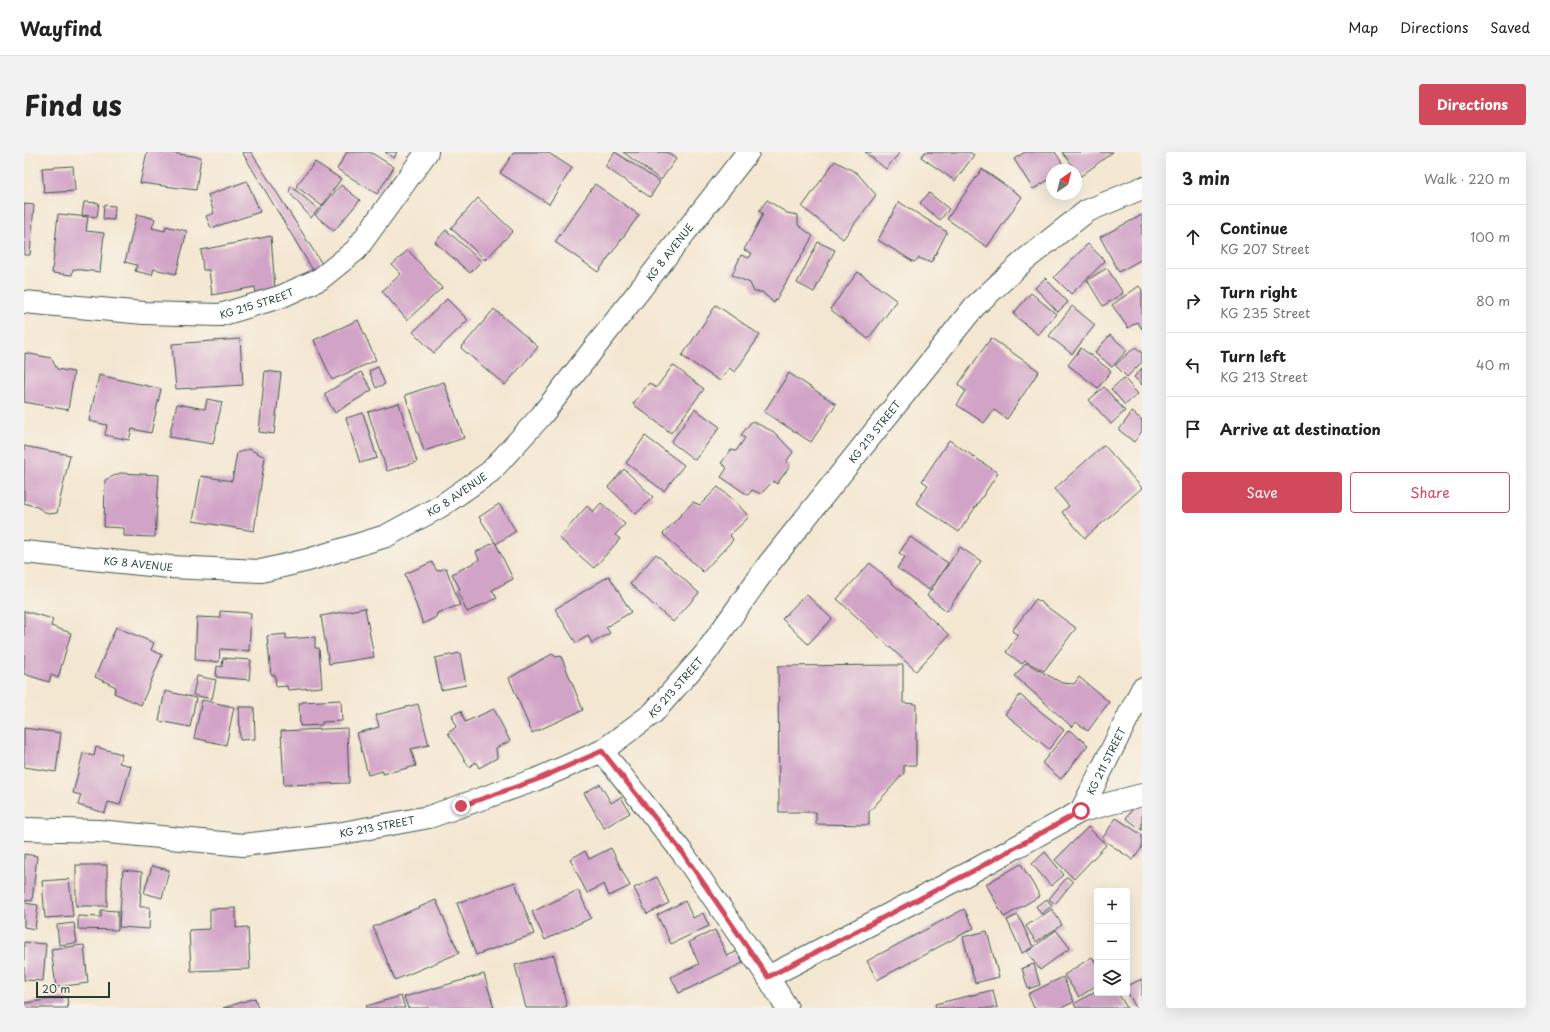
<!DOCTYPE html>
<meta charset="utf-8">
<style>
:root{--surface:#fff;--page:#f2f2f2;--text:#222;--muted:#767676;--line:#e0e0e0;--accent:#d1495b}
body{margin:0;font-family:"Playpen Sans",sans-serif;background:var(--page);color:var(--text)}
.controls{position:absolute;right:12px;bottom:12px;display:grid;overflow:hidden;border-radius:4px;box-shadow:0 4px 16px #0002}
.controls button{width:36px;height:36px;display:grid;place-items:center;padding:0;border:0;border-bottom:1px solid var(--line);background:var(--surface);color:var(--text);font:20px sans-serif}
.compass{position:absolute;left:1022px;top:12px;width:36px;height:36px;border-radius:50%;background:var(--surface);box-shadow:0 4px 16px #0002;rotate:35deg}
.scale{position:absolute;left:12px;bottom:10px;width:74px;box-sizing:border-box;padding-left:4px;border:2px solid #1f3d34;border-top:0;font-size:11px;line-height:14px;white-space:nowrap;color:#1f3d34;-webkit-text-stroke:3px #f7f3e8;paint-order:stroke}
.stop{position:absolute;width:12px;height:12px;margin:-9px;border:3px solid #d1495b;border-radius:50%;background:#fff}
.stop.end{background:#d1495b;border-color:#fff;box-shadow:0 1px 4px #0008}
.list{margin:0;padding:0;list-style:none}
h2{display:flex;justify-content:space-between;align-items:center;height:52px;margin:0;padding:0 16px;font-size:17px}
h2 small{font-size:13px;font-weight:400;color:var(--muted)}
.list li{display:grid;grid-template-columns:26px 1fr auto;gap:12px;align-items:center;box-sizing:border-box;height:64px;padding:0 16px;border-top:1px solid var(--line)}
.list b{display:block;font-size:15px;white-space:nowrap}
.list p{margin:0;font-size:13px;white-space:nowrap;color:var(--muted)}
.list em{font-size:13px;font-style:normal;color:var(--muted)}
.actions{display:flex;gap:8px;padding:12px 16px}
.actions a{flex:1;padding:9px 0;border:1px solid var(--accent);border-radius:4px;text-align:center;font-size:14px;color:var(--accent)}
.actions .main{background:var(--accent);color:#fff}
.icon{flex:none;width:22px;height:22px;fill:none;stroke:currentColor;stroke-width:2;stroke-linecap:round;stroke-linejoin:round}
.map{position:relative;flex:none;width:1118px;height:856px;overflow:hidden;border-radius:4px}
header{display:flex;align-items:center;gap:24px;box-sizing:border-box;height:56px;padding:0 20px;background:var(--surface);border-bottom:1px solid var(--line)}
header strong{font-size:19px}
nav{display:flex;gap:22px;margin-inline-start:auto;font-size:14px}
.intro{display:flex;align-items:center;justify-content:space-between;box-sizing:border-box;height:96px;padding:0 24px}
h1{margin:0;font-size:28px}
.button{padding:10px 18px;border-radius:4px;background:var(--accent);color:#fff;font-size:14px;font-weight:700}
main{display:flex;gap:24px;padding:0 24px}
aside{flex:1;background:var(--surface);border-radius:4px;box-shadow:0 4px 16px #0002}
.map>svg:first-child{display:block}
.building{fill:#d1a3c7}
.lines{fill:none;stroke-linecap:round;stroke-linejoin:round}
.minor-casing{stroke:#3f564c;stroke-width:24}
.minor{stroke:#fff;stroke-width:22}
.route{stroke:#d1495b;stroke-width:5}
.labels{text-anchor:middle;stroke-width:3;stroke-linejoin:round;paint-order:stroke}
.street-label{font-size:10px;fill:#1f3d34;stroke:#f7f3e8}
</style>
<header>
<strong>Wayfind</strong>
<nav><a>Map</a><a>Directions</a><a>Saved</a></nav>
</header>
<div class="intro"><h1>Find us</h1><a class="button">Directions</a></div>
<main>
<div class="map">
<svg width="1118" height="856" viewBox="0 0 1118 856">
<rect width="100%" height="100%" fill="#f7f3e8"/>
<filter id="ink" filterUnits="userSpaceOnUse"><feTurbulence type="fractalNoise" baseFrequency=".025" numOctaves="2"/><feDisplacementMap in="SourceGraphic" scale="8" xChannelSelector="R" yChannelSelector="G"/><feConvolveMatrix kernelMatrix="1 2 1 2 8 2 1 2 1" color-interpolation-filters="sRGB"/></filter>
<filter id="wash" filterUnits="userSpaceOnUse"><feTurbulence type="fractalNoise" baseFrequency=".012" numOctaves="4" result="noise"/><feDisplacementMap in="SourceGraphic" scale="16" xChannelSelector="R" yChannelSelector="G"/><feGaussianBlur stdDeviation="0.9" result="paint"/><feColorMatrix in="noise" values="0 0 0 0 0 0 0 0 0 0 0 0 0 0 0 0 0 1.4 0 .05"/><feComposite in="paint" operator="in"/></filter>
<g filter="url(#wash)">
<rect width="100%" height="100%" fill="#f4e7d2"/>
<g id="blocks">
<g class="building">
<polygon points="123,0 139,0 177,5 172,38 116,31"/>
<polygon points="218,0 227,0 300,115 293,125"/>
<polygon points="323,0 346,0 370,15 353,42 313,17"/>
<polygon points="361,0 373,0 370,6"/>
<polygon points="490,0 523,0 548,16 525,52 476,21"/>
<polygon points="591,0 636,30 626,45 581,15"/>
<polygon points="599,0 643,0 652,7 637,28"/>
<polygon points="841,0 876,0 862,17"/>
<polygon points="901,0 945,0 950,3 931,29 897,5"/>
<polygon points="1001,0 1031,0 1042,17 1028,18 1028,26 1009,37 990,7"/>
<polygon points="1038,0 1089,0 1057,24"/>
<polygon points="811,9 833,21 852,43 819,87 778,55"/>
<polygon points="291,10 317,27 298,54 272,34"/>
<polygon points="49,14 51,39 20,41 18,16"/>
<polygon points="958,17 998,45 963,95 923,67"/>
<polygon points="223,29 236,60 187,76 182,64 190,61 184,43"/>
<polygon points="571,32 615,63 574,120 531,90"/>
<polygon points="317,33 336,48 310,79 291,63"/>
<polygon points="267,34 294,57 287,66 265,40"/>
<polygon points="905,41 925,57 916,68 896,51"/>
<polygon points="454,46 489,79 461,108 427,76"/>
<polygon points="743,48 763,61 774,63 774,73 789,84 750,151 738,140 730,140 726,131 708,123 717,103 725,106 728,101 720,98 739,62 735,59"/>
<polygon points="60,50 75,51 73,65 58,63"/>
<polygon points="875,50 923,80 907,111 895,106 890,110 854,88"/>
<polygon points="0,52 10,53 6,103 0,103"/>
<polygon points="80,53 91,54 90,68 79,67"/>
<polygon points="34,62 64,65 62,79 80,81 76,120 49,117 48,123 28,121"/>
<polygon points="113,62 131,67 128,76 141,79 142,74 163,79 152,122 130,117 128,123 111,119 113,113 101,110"/>
<polygon points="1118,63 1118,107 1095,120 1076,85"/>
<polygon points="422,78 457,109 446,121 411,90"/>
<polygon points="247,84 251,137 232,141 231,135 188,143 185,118 179,118 177,98"/>
<polygon points="794,90 811,98 790,140 773,131"/>
<polygon points="1064,92 1081,109 1047,142 1030,125"/>
<polygon points="384,98 418,136 383,168 358,139 377,122 368,113"/>
<polygon points="1083,116 1099,141 1079,154 1063,128"/>
<polygon points="834,120 873,149 844,187 806,157"/>
<polygon points="1021,126 1044,150 1034,160 1011,136"/>
<polygon points="1115,134 1118,138 1118,177 1113,170 1104,176 1088,153"/>
<polygon points="1007,141 1032,162 1014,183 989,162"/>
<polygon points="423,147 444,168 410,201 389,180"/>
<polygon points="692,153 736,183 711,220 705,216 696,229 658,204"/>
<polygon points="1048,154 1071,173 1048,202 1025,184"/>
<polygon points="470,157 514,195 481,233 437,196"/>
<polygon points="334,168 352,208 308,228 290,188"/>
<polygon points="1086,183 1103,198 1088,215 1071,200"/>
<polygon points="967,186 1015,219 983,267 970,258 960,271 933,253 942,239 934,233"/>
<polygon points="216,187 219,233 152,237 148,192"/>
<polygon points="1111,195 1118,201 1118,210 1103,225 1091,213"/>
<polygon points="1057,196 1087,219 1074,236 1044,213"/>
<polygon points="1,201 27,206 33,217 50,220 44,258 0,250"/>
<polygon points="649,213 680,237 647,281 609,252 625,231 632,236"/>
<polygon points="354,215 361,232 352,236 345,219"/>
<polygon points="1118,216 1118,233 1110,225"/>
<polygon points="241,219 257,221 250,282 235,280"/>
<polygon points="337,220 348,238 311,261 300,242"/>
<polygon points="765,221 812,252 787,290 740,260"/>
<polygon points="75,223 137,237 127,281 108,277 105,288 81,283 83,273 65,269"/>
<polygon points="1100,226 1114,242 1101,253 1087,237"/>
<polygon points="420,230 440,286 400,299 381,243"/>
<polygon points="1080,235 1101,259 1087,272 1065,248"/>
<polygon points="183,247 198,250 189,292 145,285 153,252 181,257"/>
<polygon points="375,251 393,310 363,319 344,260"/>
<polygon points="671,257 696,275 671,308 647,290"/>
<polygon points="1108,260 1118,268 1118,279 1110,290 1095,278"/>
<polygon points="339,261 353,306 336,311 322,266"/>
<polygon points="728,269 750,280 769,300 762,310 766,314 753,332 749,329 737,342 728,338 724,343 697,325 703,316 697,311 707,298 712,299 721,286 717,283"/>
<polygon points="621,284 660,313 640,339 602,311"/>
<polygon points="925,288 974,321 935,380 892,351 904,333 898,329"/>
<polygon points="1080,293 1118,336 1061,386 1038,360 1045,354 1030,337"/>
<polygon points="0,294 46,303 33,361 24,362 13,355 0,351"/>
<polygon points="225,297 241,305 230,379 169,369 177,324 208,329 213,301"/>
<polygon points="600,317 629,345 612,362 584,335"/>
<polygon points="96,321 135,323 131,385 100,384 100,376 80,375 81,328"/>
<polygon points="694,335 711,349 725,365 706,383 709,388 679,420 639,382 669,350 676,353"/>
<polygon points="577,351 601,372 591,383 596,387 570,416 535,386 563,354 569,360"/>
<polygon points="475,352 492,379 472,392 455,365"/>
<polygon points="886,385 924,411 905,438 873,416 881,405 875,401"/>
<polygon points="471,390 489,427 468,438 473,446 443,460 433,439 436,437 428,422 455,408 452,400"/>
<polygon points="936,395 957,409 923,459 903,444"/>
<polygon points="632,402 675,441 649,470 606,432"/>
<polygon points="408,410 413,419 422,416 436,453 413,461 412,465 399,472 381,422"/>
<polygon points="846,411 925,483 892,519 813,447"/>
<polygon points="585,424 607,460 582,475 586,481 568,491 564,484 552,491 531,457"/>
<polygon points="782,442 808,467 784,492 758,467"/>
<polygon points="1012,447 1052,476 1020,519 1001,509 998,512 982,500 994,483 988,479"/>
<polygon points="341,456 350,505 305,512 297,464"/>
<polygon points="0,459 29,467 27,474 47,481 34,526 27,523 25,530 0,522"/>
<polygon points="196,459 227,461 225,499 196,497 195,510 171,508 173,465 196,466"/>
<polygon points="92,475 130,491 127,498 138,503 117,553 90,541 92,535 71,525"/>
<polygon points="262,482 262,487 291,485 291,496 295,496 298,535 264,538 263,534 252,535 251,523 247,523 243,484"/>
<polygon points="436,501 442,533 417,538 411,506"/>
<polygon points="528,502 532,505 537,504 559,558 508,581 485,526"/>
<polygon points="199,506 227,508 225,528 192,525 193,514 198,515"/>
<polygon points="1002,511 1038,531 1050,532 1055,525 1085,550 1064,579 1052,570 1048,575 991,524"/>
<polygon points="879,513 879,551 892,552 892,613 880,613 880,621 845,660 845,673 792,672 792,660 755,660 754,514"/>
<polygon points="173,524 192,528 188,547 169,543"/>
<polygon points="141,539 172,546 166,575 135,569"/>
<polygon points="996,543 1040,578 1025,597 981,562"/>
<polygon points="178,548 210,555 202,593 170,586"/>
<polygon points="317,548 318,569 298,570 298,573 276,574 275,551 278,551 278,550"/>
<polygon points="394,552 405,593 387,597 392,614 359,622 359,619 344,623 333,581 355,575 352,563"/>
<polygon points="215,555 230,555 231,587 216,588"/>
<polygon points="470,557 486,589 472,596 473,606 455,616 452,610 445,615 424,581 432,575 428,563 437,559 441,570"/>
<polygon points="0,576 37,581 32,620 0,615"/>
<polygon points="323,576 325,631 260,633 257,579"/>
<polygon points="1045,578 1064,593 1037,627 1018,611"/>
<polygon points="72,595 98,602 95,611 107,614 96,653 84,650 81,661 54,653 57,643 49,641 59,601 70,604"/>
<polygon points="576,632 587,651 597,645 606,661 580,676 560,641"/>
<polygon points="1118,651 1118,678 1102,666 1111,654"/>
<polygon points="1092,666 1118,683 1118,695 1109,708 1078,687"/>
<polygon points="1064,675 1082,693 1050,727 1031,708"/>
<polygon points="587,696 606,734 585,744 580,732 563,741 546,707 561,699 565,707"/>
<polygon points="1021,700 1040,723 1027,734 1008,712"/>
<polygon points="0,702 13,704 8,749 0,748"/>
<polygon points="997,712 1016,744 980,765 962,732"/>
<rect x="52" y="713" width="31" height="41"/>
<polygon points="128,714 145,718 138,746 120,741"/>
<polygon points="99,718 118,720 116,755 126,755 125,777 95,775"/>
<polygon points="633,725 645,751 623,762 610,736"/>
<polygon points="1043,725 1049,730 1031,752 1025,747"/>
<polygon points="45,727 49,764 21,766 18,729"/>
<polygon points="491,730 510,782 452,803 433,751"/>
<polygon points="554,738 567,766 521,788 508,760"/>
<polygon points="1023,747 1028,754 1017,762 1012,754"/>
<polygon points="412,748 435,801 371,828 349,775"/>
<polygon points="661,749 669,766 679,761 685,774 647,792 633,763"/>
<polygon points="0,751 14,753 11,777 0,775"/>
<polygon points="212,756 212,776 224,775 226,817 167,819 165,778 186,777 186,757"/>
<polygon points="940,757 950,776 853,828 843,809"/>
<polygon points="1028,757 1038,773 1012,790 1002,774"/>
<polygon points="77,758 94,759 94,778 54,777 54,764 77,765"/>
<polygon points="994,763 1009,795 998,801 983,768"/>
<polygon points="50,771 53,791 35,793 33,773"/>
<polygon points="691,778 703,804 714,799 719,811 655,841 647,825 675,812 665,790"/>
<polygon points="1032,778 1046,796 1016,818 1003,800"/>
<polygon points="963,779 975,825 951,831 939,785"/>
<polygon points="0,790 22,792 19,829 0,828"/>
<polygon points="60,793 64,831 32,835 27,797"/>
<polygon points="530,803 543,854 535,856 502,856 491,813"/>
<polygon points="1068,805 1073,813 1073,833 1055,845 1040,823"/>
<polygon points="1010,812 1016,833 1004,837 998,816"/>
<polygon points="460,822 470,856 384,856 380,845"/>
<polygon points="1039,825 1050,850 1037,856 1010,856 1004,842"/>
<polygon points="1118,827 1118,856 1112,856 1103,839 1103,834"/>
<polygon points="969,838 973,856 912,856 911,852"/>
<polygon points="1073,838 1073,841 1094,841 1103,856 1052,856 1050,852"/>
<polygon points="377,844 381,856 343,856 342,854"/>
<polygon points="43,845 44,856 0,856 0,851"/>
<polygon points="231,846 234,856 199,856"/>
</g>
</g>
</g>
<g filter="url(#ink)">
<use href="#blocks" fill-opacity="0" stroke="#3f564c" stroke-width="1"/>
<g class="lines">
<defs>
<g id="minor">
<path id="s1" d="M 0,150 L 120,161 L 196,163 L 256,145 L 296,127 L 332,98 L 403,0"/>
<path id="s2" d="M 0,400 L 146,415 L 237,419 L 284,408 L 362,384 L 417,354 L 466,320 L 517,264 L 724,0"/>
<polyline points="578,599 658,700 744,825 763,856"/>
<path id="s3" d="M 1057,659 L 1118,537"/>
<path id="s4" d="M 0,677 L 74,679 L 219,693 L 313,682 L 405,665 L 511,628 L 578,599 L 629,561 L 681,502 L 744,413 L 950,155 L 1002,107 L 1063,59 L 1118,36"/>
<polyline points="744,825 949,719 1057,659 1118,643"/>
</g>
</defs>
<use href="#minor" class="minor-casing"/>
<use href="#minor" class="minor"/>
</g>
</g>
<g class="lines" filter="url(#ink)">
<polyline class="route" points="437,654 512,628 578,599 658,700 744,825 949,719 1057,659"/>
</g>
<g class="labels">
<g class="street-label">
<text dy="4" stroke="none"><textPath href="#s2" startOffset="774">KG 8 AVENUE</textPath></text>
<text dy="4" stroke="none"><textPath href="#s1" startOffset="235">KG 215 STREET</textPath></text>
<text dy="4" stroke="none"><textPath href="#s4" startOffset="1015">KG 213 STREET</textPath></text>
<text dy="4" stroke="none"><textPath href="#s2" startOffset="450">KG 8 AVENUE</textPath></text>
<text dy="4" stroke="none"><textPath href="#s2" startOffset="115">KG 8 AVENUE</textPath></text>
<text dy="4" stroke="none"><textPath href="#s4" startOffset="691">KG 213 STREET</textPath></text>
<text dy="4" stroke="none"><textPath href="#s3" startOffset="56">KG 211 STREET</textPath></text>
<text dy="4" stroke="none"><textPath href="#s4" startOffset="355">KG 213 STREET</textPath></text>
</g>
</g>
</svg>
<div class="controls">
<button>+</button>
<button>−</button>
<button><svg class="icon" aria-label="layers" viewBox="0 0 24 24"><path d="M12 4l9 5-9 5-9-5zM3 14l9 5 9-5"/></svg></button>
</div>
<svg class="compass" viewBox="-18 -18 36 36"><path d="M0-13l5 13h-10z" fill="#e53935"/><path d="M0 13l5-13h-10z" fill="#767676"/></svg>
<div class="scale">20 m</div>
<div class="stop" style="left:1057px;top:659px"></div>
<div class="stop end" style="left:437px;top:654px"></div>
</div>
<aside>
<h2>3 min<small>Walk · 220 m</small></h2>
<ul class="list">
<li><svg class="icon" aria-label="ahead" viewBox="0 0 24 24"><path d="M12 20V5M6 11l6-6 6 6"/></svg><div><b>Continue</b><p>KG 207 Street</p></div><em>100 m</em></li>
<li><svg class="icon" aria-label="right" viewBox="0 0 24 24"><path d="M7 20v-9h11M14 6l5 5-5 5"/></svg><div><b>Turn right</b><p>KG 235 Street</p></div><em>80 m</em></li>
<li><svg class="icon" aria-label="left" viewBox="0 0 24 24"><path d="M17 20v-9H6M10 6l-5 5 5 5"/></svg><div><b>Turn left</b><p>KG 213 Street</p></div><em>40 m</em></li>
<li><svg class="icon" aria-label="arrive" viewBox="0 0 24 24"><path d="M6 21V4h12l-3 4 3 4H6"/></svg><div><b>Arrive at destination</b></div></li>
</ul>
<div class="actions"><a class="main">Save</a><a>Share</a></div>
</aside>
</main>
